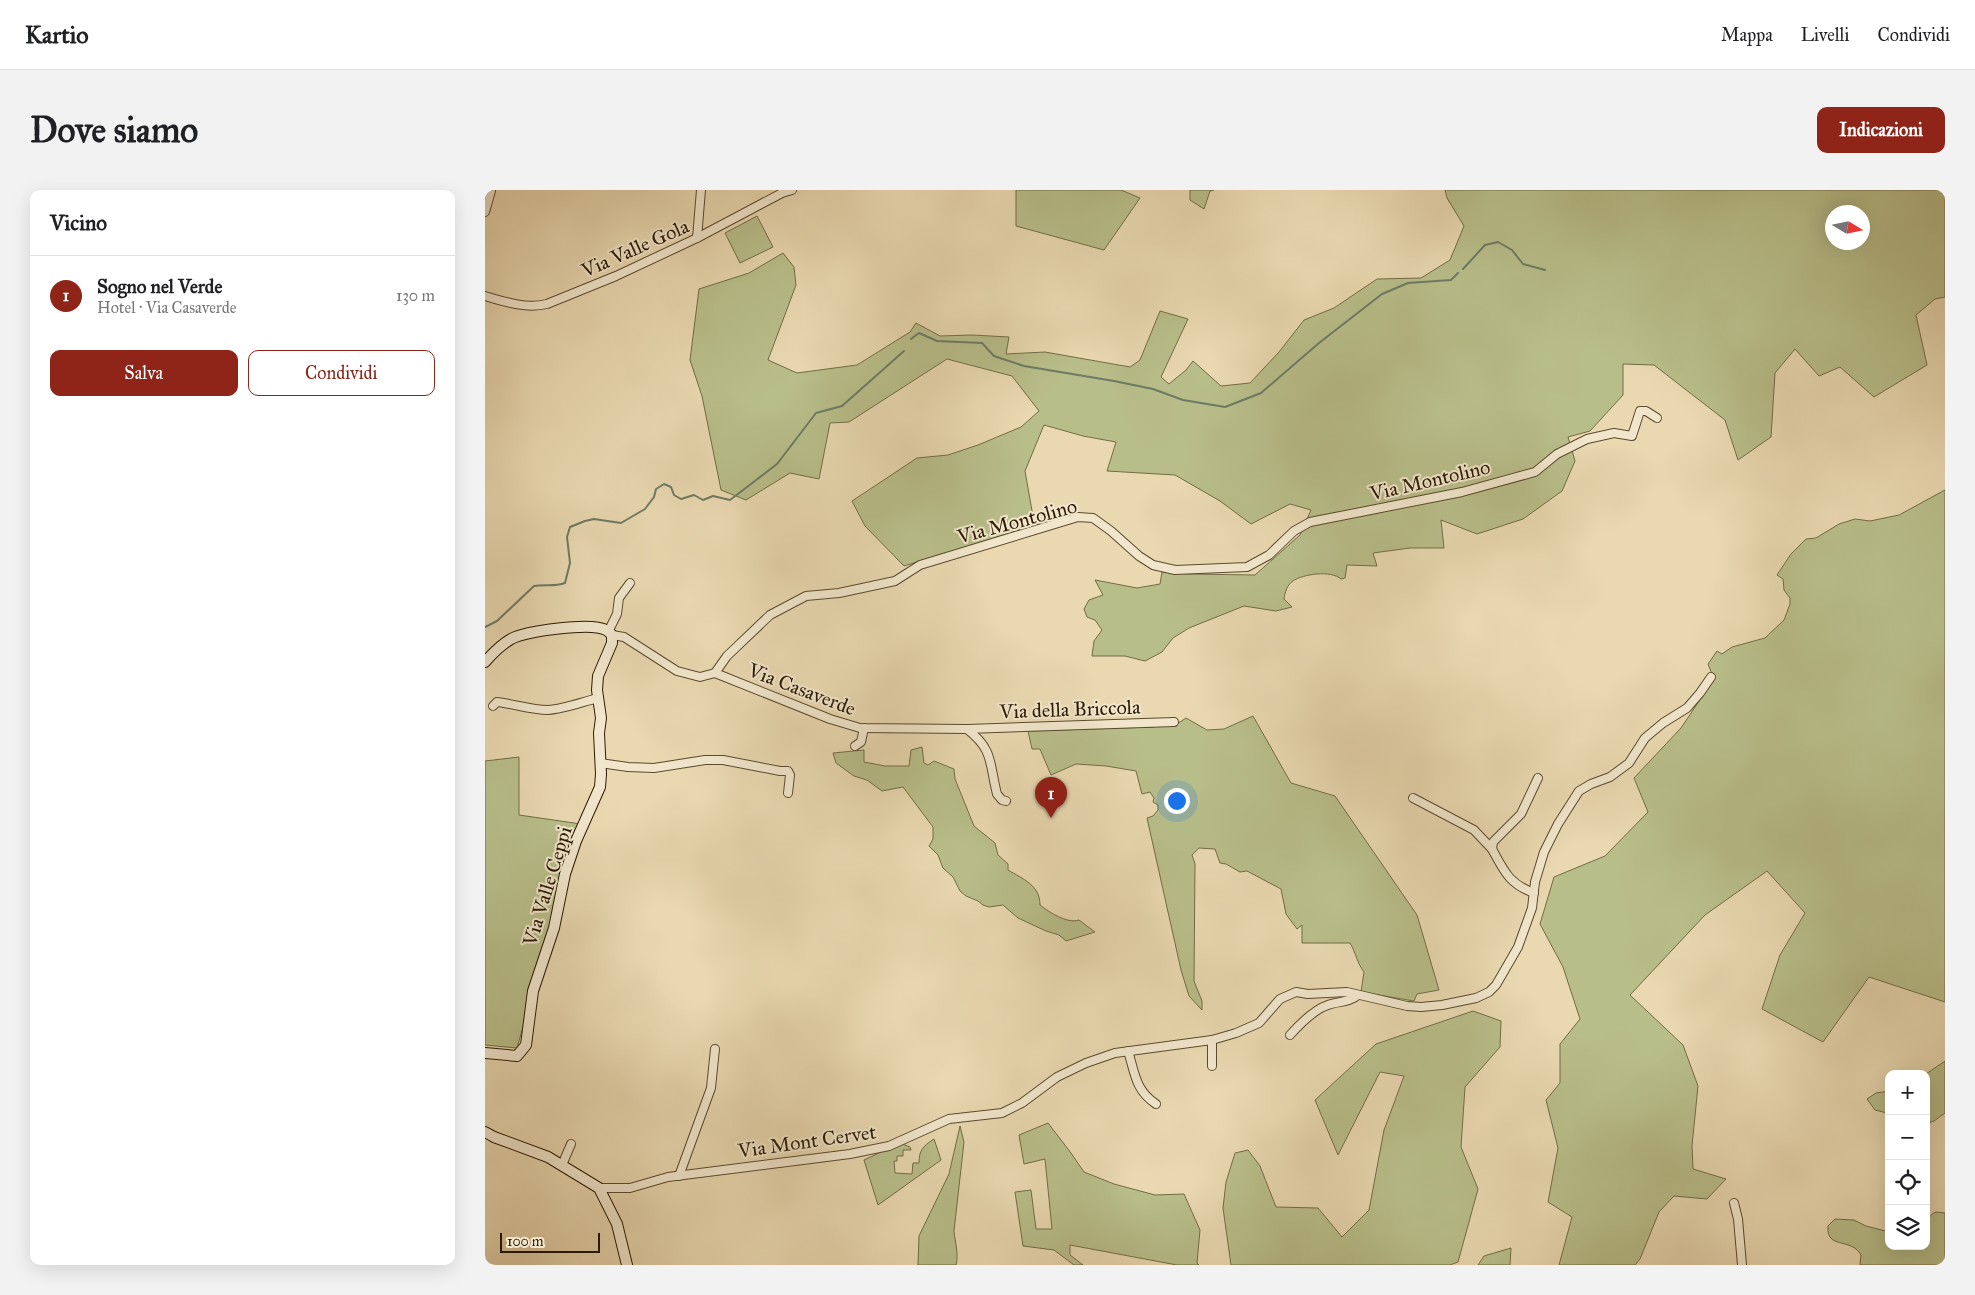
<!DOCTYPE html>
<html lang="it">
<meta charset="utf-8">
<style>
:root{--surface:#fff;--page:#f2f2f2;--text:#202124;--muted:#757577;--line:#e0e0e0;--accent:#8f2418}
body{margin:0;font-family:"IM FELL Great Primer",serif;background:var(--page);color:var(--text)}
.controls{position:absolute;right:15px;bottom:15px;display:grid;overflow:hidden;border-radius:10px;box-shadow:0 5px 20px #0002}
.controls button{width:45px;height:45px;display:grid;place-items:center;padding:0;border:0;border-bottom:1px solid var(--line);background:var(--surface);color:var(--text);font:25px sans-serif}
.compass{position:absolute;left:1340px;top:15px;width:45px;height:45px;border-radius:50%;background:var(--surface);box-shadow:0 5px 20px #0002;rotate:100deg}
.scale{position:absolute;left:15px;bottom:12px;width:100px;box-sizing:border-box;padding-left:5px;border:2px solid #2c1a03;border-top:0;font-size:14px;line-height:18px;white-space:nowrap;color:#2c1a03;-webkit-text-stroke:4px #f1e6cc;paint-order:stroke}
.you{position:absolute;left:691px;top:610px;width:18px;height:18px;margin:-12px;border:4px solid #fff;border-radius:50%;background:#1a73e8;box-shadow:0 0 0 8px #1a73e833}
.badge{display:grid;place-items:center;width:32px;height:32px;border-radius:50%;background:var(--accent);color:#fff;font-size:16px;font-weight:700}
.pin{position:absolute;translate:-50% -41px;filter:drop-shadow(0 1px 2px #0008)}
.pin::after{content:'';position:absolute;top:26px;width:18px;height:15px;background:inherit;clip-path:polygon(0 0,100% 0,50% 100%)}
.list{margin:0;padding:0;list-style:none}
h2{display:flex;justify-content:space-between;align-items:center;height:65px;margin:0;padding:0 20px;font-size:21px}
h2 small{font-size:16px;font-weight:400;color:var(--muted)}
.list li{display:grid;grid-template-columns:32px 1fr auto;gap:15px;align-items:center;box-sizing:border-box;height:80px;padding:0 20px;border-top:1px solid var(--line)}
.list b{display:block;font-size:19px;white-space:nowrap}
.list p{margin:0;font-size:16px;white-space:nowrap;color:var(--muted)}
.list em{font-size:16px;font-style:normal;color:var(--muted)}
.actions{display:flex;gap:10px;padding:15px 20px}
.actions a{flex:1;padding:11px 0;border:1px solid var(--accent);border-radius:10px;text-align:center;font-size:18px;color:var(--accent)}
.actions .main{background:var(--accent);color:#fff}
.icon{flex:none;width:28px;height:28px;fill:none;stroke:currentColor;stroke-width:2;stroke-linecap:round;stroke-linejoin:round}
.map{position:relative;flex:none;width:1460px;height:1075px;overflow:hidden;border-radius:10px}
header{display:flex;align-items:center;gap:30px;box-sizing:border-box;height:70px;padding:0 25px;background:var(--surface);border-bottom:1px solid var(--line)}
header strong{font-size:24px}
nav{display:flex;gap:28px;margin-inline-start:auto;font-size:18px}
.intro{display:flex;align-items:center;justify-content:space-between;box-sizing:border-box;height:120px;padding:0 30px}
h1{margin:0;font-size:35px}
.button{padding:12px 22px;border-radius:10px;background:var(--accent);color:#fff;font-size:18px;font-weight:700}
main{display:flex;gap:30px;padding:0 30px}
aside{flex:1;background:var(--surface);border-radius:10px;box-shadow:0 5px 20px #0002}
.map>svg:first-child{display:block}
.green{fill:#b8be8a;stroke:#726c46;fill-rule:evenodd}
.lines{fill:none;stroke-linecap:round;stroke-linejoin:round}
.stream{stroke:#6d7b64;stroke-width:2}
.street-casing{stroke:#5b4a2e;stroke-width:10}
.secondary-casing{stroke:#2c1a03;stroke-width:12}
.street{stroke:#f1e6cc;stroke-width:8}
.secondary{stroke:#f1e6cc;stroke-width:10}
.labels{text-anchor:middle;stroke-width:4;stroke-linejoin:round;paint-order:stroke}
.street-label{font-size:20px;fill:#2c1a03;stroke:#f1e6cc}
</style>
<header>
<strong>Kartio</strong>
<nav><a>Mappa</a><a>Livelli</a><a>Condividi</a></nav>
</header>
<div class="intro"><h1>Dove siamo</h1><a class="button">Indicazioni</a></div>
<main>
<aside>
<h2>Vicino<small></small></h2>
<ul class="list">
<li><span class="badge">1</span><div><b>Sogno nel Verde</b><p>Hotel · Via Casaverde</p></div><em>130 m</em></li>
</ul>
<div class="actions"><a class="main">Salva</a><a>Condividi</a></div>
</aside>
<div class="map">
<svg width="1460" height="1075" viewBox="0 0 1460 1075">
<rect width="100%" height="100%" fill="#e9d8b0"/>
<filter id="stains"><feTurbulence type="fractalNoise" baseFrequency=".004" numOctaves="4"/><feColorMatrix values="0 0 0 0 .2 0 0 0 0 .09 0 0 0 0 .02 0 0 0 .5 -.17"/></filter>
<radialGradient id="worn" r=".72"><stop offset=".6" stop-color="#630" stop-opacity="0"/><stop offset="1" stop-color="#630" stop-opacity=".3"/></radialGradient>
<g class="green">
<polygon points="531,0 636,0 655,8 619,60 531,36"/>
<polygon points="705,0 729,0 725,1 719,19 705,10"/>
<path d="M 960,0 L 1460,0 L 1460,107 L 1450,109 L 1431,125 L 1442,175 L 1389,207 L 1355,177 L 1334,186 L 1310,159 L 1290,183 L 1286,247 L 1253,270 L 1240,230 L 1169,175 L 1138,174 L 1138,205 L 1105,241 L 1083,247 L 1090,271 L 1077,301 L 1038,329 L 992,344 L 956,330 L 959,358 L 925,358 L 888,363 L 892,376 L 862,375 L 860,388 L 856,389 C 846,380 818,384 808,391 C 802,395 800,402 799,409 L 807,417 L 791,421 L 759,416 L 704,438 L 688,448 L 677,462 L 660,471 L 640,466 L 607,466 L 609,451 L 617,440 L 610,430 L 602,427 L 599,419 L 604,410 L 618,405 L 610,390 L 652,398 L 675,394 L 677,382 L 704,384 L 770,385 L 815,345 L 826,320 L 805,314 L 766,334 L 735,311 L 690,285 L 622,281 L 631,252 L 598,246 L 559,235 L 540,281 L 549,332 L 545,337 L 419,376 L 380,336 L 367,311 L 432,268 L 463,265 L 493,255 L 536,237 L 554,221 L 527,186 L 462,169 L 364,232 L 345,233 L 334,289 L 305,283 L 261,310 L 236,300 L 217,206 L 205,170 L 214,99 L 264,83 L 298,63 L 309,77 L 311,95 L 283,170 L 312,183 L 372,175 L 425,142 L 431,133 L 455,146 L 487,145 L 524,147 L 521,164 L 560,162 L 645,177 L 655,170 L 675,121 L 703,129 L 676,187 L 684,194 L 701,180 L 708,171 L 736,196 L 765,193 L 794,162 L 819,130 L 849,118 L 892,89 L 936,88 L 965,70 L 979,36 L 962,8 ZM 1348,22 L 1378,22 L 1378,52 L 1348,52 Z"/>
<polygon points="272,26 288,57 255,73 240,43"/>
<polygon points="1460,300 1460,812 1384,787 1338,852 1277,819 1295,765 1320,723 1282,681 1220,725 1145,805 1198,855 1213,896 1207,956 1208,979 1241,989 1222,1009 1189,1006 1174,1022 1155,1069 1150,1075 1074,1075 1087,1027 1063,1012 1073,958 1061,910 1075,893 1075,854 1095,829 1078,777 1055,734 1069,687 1120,666 1163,622 1149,588 1196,538 1229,489 1223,474 1232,461 1237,464 1247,457 1280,448 1299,430 1305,414 1305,408 1299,400 1298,389 1292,385 1306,364 1321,349 1331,348 1354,334 1370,329 1385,331 1414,325"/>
<path d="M 768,526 L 806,593 L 850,606 L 932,725 L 954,800 L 932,804 L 929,811 L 876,802 L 879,782 C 872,773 871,763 865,753 L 817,753 L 817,735 L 812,739 L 801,724 L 796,699 L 762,681 L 755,682 L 741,674 L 735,673 L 730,659 L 714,658 L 707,665 L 710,674 L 709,791 L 717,811 L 717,820 L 704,806 L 696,780 L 662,628 L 668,626 L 673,620 L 673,615 L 668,612 L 669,608 L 665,602 L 657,604 L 651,581 L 621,576 L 591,574 L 566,585 L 555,559 L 547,559 L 543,541 L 667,537 L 692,534 L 701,528 L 722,540 L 739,539 Z"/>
<path d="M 437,557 L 439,573 L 443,575 L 449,571 L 469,579 L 470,589 L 489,636 L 510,653 L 513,665 L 523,674 L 523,680 C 538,689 555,695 555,715 C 564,722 582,734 594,730 L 610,742 L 581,751 L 574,745 L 561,741 L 533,728 L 518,715 L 504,717 L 498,715 L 493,711 L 481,706 L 475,701 L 468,687 L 458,678 L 453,665 L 444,656 L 448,649 L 448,637 L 418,597 L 397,601 L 382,590 L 369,586 L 351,573 L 348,563 L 379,560 L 379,572 L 400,576 L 424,576 L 426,560 Z"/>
<polygon points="34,567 34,625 96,634 32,858 0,855 0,571"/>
<polygon points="988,821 1016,831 1015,857 980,897 976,957 993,999 973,1072 965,1075 746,1075 738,1018 741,992 750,963 763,960 775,976 791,1017 833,1018 857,1047 884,1020 899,940 919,886 895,882 853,965 830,910 891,854"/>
<polygon points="1460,871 1460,923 1449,931 1441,934 1441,884"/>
<polygon points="1404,901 1404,925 1402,923 1390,920 1382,909 1391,903"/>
<polygon points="563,933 586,963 599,982 629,994 670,1005 699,1004 715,1040 712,1073 714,1075 692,1075 585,1055 585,1065 598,1075 589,1075 569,1060 538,1056 530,1002 546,1000 551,1039 567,1039 560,969 539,974 534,945"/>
<path d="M 475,936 L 479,952 L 469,1041 C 470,1053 474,1063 471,1075 L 433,1075 L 434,1046 L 464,984 Z"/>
<path d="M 449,949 L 456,970 L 393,1015 L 379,970 L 415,953 L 425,957 L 426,960 L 418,960 L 418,966 L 412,966 L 412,971 L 409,971 L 410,983 L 427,984 L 428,973 L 434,973 C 434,960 438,956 449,949 Z"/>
<path d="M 1451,1022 L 1460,1023 L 1460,1075 L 1375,1075 L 1376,1065 C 1366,1047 1341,1060 1343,1036 L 1350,1029 L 1369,1030 L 1381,1036 L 1404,1042 L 1404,1056 L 1441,1056 C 1441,1044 1438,1027 1451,1022 Z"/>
<polygon points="1026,1058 1025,1075 993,1075 999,1066"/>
</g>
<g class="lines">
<g class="stream">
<polyline points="978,79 1000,55 1013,52 1027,60 1038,74 1060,80"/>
<polyline points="426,149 434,143 452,151 497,153 509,166 539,176 629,191 668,199 698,210 740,217 776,203 834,153 897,104 923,93 966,90 973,83"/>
<path d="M 0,437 L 12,431 L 49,396 C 60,394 69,397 80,393 L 85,373 L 82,347 L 85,337 L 100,331 L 109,329 L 136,333 L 160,319 L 169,307 L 171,299 L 179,294 L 186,297 L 189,305 L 196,309 L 209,305 L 218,310 L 228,306 L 245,310 L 292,274 L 331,223 L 357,216 L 419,161"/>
</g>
<defs>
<g id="street">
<polyline points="0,22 6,1"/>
<polyline points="212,48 216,0"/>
<path d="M 0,106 C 20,112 41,119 62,114 L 131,86 L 212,48 L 297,3 L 307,0"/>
<polyline points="123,442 132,424 134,408 145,393"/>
<path d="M 127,445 L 139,447 L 192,481 L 215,487 L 230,483 L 345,529 L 375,538 L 482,539 C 509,560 504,573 512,604 L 517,610 L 521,611"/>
<polyline points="230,483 242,466 285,425 321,406 354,403 410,391 435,375 593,327 608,328 626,341 654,366 668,375 690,380 762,377 784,365 809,341 825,332 977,302 1050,282 1072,264 1102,249 1129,243 1147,246 1155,221 1161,221 1172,228"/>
<path d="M 8,516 L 12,512 C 29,514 46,520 63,520 C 79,519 97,512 113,508"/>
<polyline points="482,539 689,532"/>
<polyline points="370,556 376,552 379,538"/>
<polyline points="115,573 143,577 169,578 220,570 238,570 295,581 303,581 305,585 303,603"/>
<polyline points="928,608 989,640 1007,659"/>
<path d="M 1049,703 C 1024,694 1019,681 1007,659 L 1008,652 L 1036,624 L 1053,588"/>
<path d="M 805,845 C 814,835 830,819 843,815 C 853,811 864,813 873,805"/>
<polyline points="727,850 727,876"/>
<path d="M 643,861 C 650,883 650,900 671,914"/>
<polyline points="77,975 86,954"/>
<polyline points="194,986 226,898 230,859"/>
<polyline points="114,998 145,998 183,987 365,964 404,956 464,929 517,923 537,913 572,887 601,873 630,863 727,850 751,843 774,833 795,809 811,802 823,804 862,802 922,816 936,817 957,815 991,808 1004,802 1011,795 1033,757 1047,718 1050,692 1059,662 1073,634 1094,601 1106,594 1125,587 1144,573 1160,548 1178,533 1202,518 1215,503 1226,487"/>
<polyline points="1249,1013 1253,1029 1257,1075"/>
</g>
<g id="secondary">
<path d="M 0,472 C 7,464 16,455 26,449 C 41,441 106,432 121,440 C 123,441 125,443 127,445 L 127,453 L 113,486 L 112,500 L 116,528 L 114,543 L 116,584 L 115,597 L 91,651 L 80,684 L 69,738 L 48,801 L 41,855 L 32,866 L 0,863"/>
<polyline points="0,942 9,947 63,967 114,998 132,1034 142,1075"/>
</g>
</defs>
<use href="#street" class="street-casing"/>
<use href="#secondary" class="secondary-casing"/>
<use href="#street" class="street"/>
<use href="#secondary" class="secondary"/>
</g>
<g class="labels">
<g class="street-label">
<text transform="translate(150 58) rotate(-24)" y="7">Via Valle Gola</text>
<text transform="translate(945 290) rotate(-13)" y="7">Via Montolino</text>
<text transform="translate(532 331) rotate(-15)" y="7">Via Montolino</text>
<text transform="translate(317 499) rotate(21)" y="7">Via Casaverde</text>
<text transform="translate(585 519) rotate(-2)" y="7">Via della Briccola</text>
<text transform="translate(62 696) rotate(-73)" y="7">Via Valle Ceppi</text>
<text transform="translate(322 951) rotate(-8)" y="7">Via Mont Cervet</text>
</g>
</g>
<rect width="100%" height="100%" filter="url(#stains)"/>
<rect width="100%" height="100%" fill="url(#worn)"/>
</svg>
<div class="controls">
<button>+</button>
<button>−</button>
<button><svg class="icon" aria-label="locate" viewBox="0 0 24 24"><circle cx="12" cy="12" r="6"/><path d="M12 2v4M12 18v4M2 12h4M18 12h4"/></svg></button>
<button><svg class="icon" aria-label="layers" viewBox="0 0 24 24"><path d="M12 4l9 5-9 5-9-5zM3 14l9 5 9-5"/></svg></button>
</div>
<svg class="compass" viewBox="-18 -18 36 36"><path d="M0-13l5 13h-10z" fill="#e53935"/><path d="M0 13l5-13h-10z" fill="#757577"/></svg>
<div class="scale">100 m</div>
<div class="you"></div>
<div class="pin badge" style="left:566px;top:628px">1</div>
</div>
</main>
